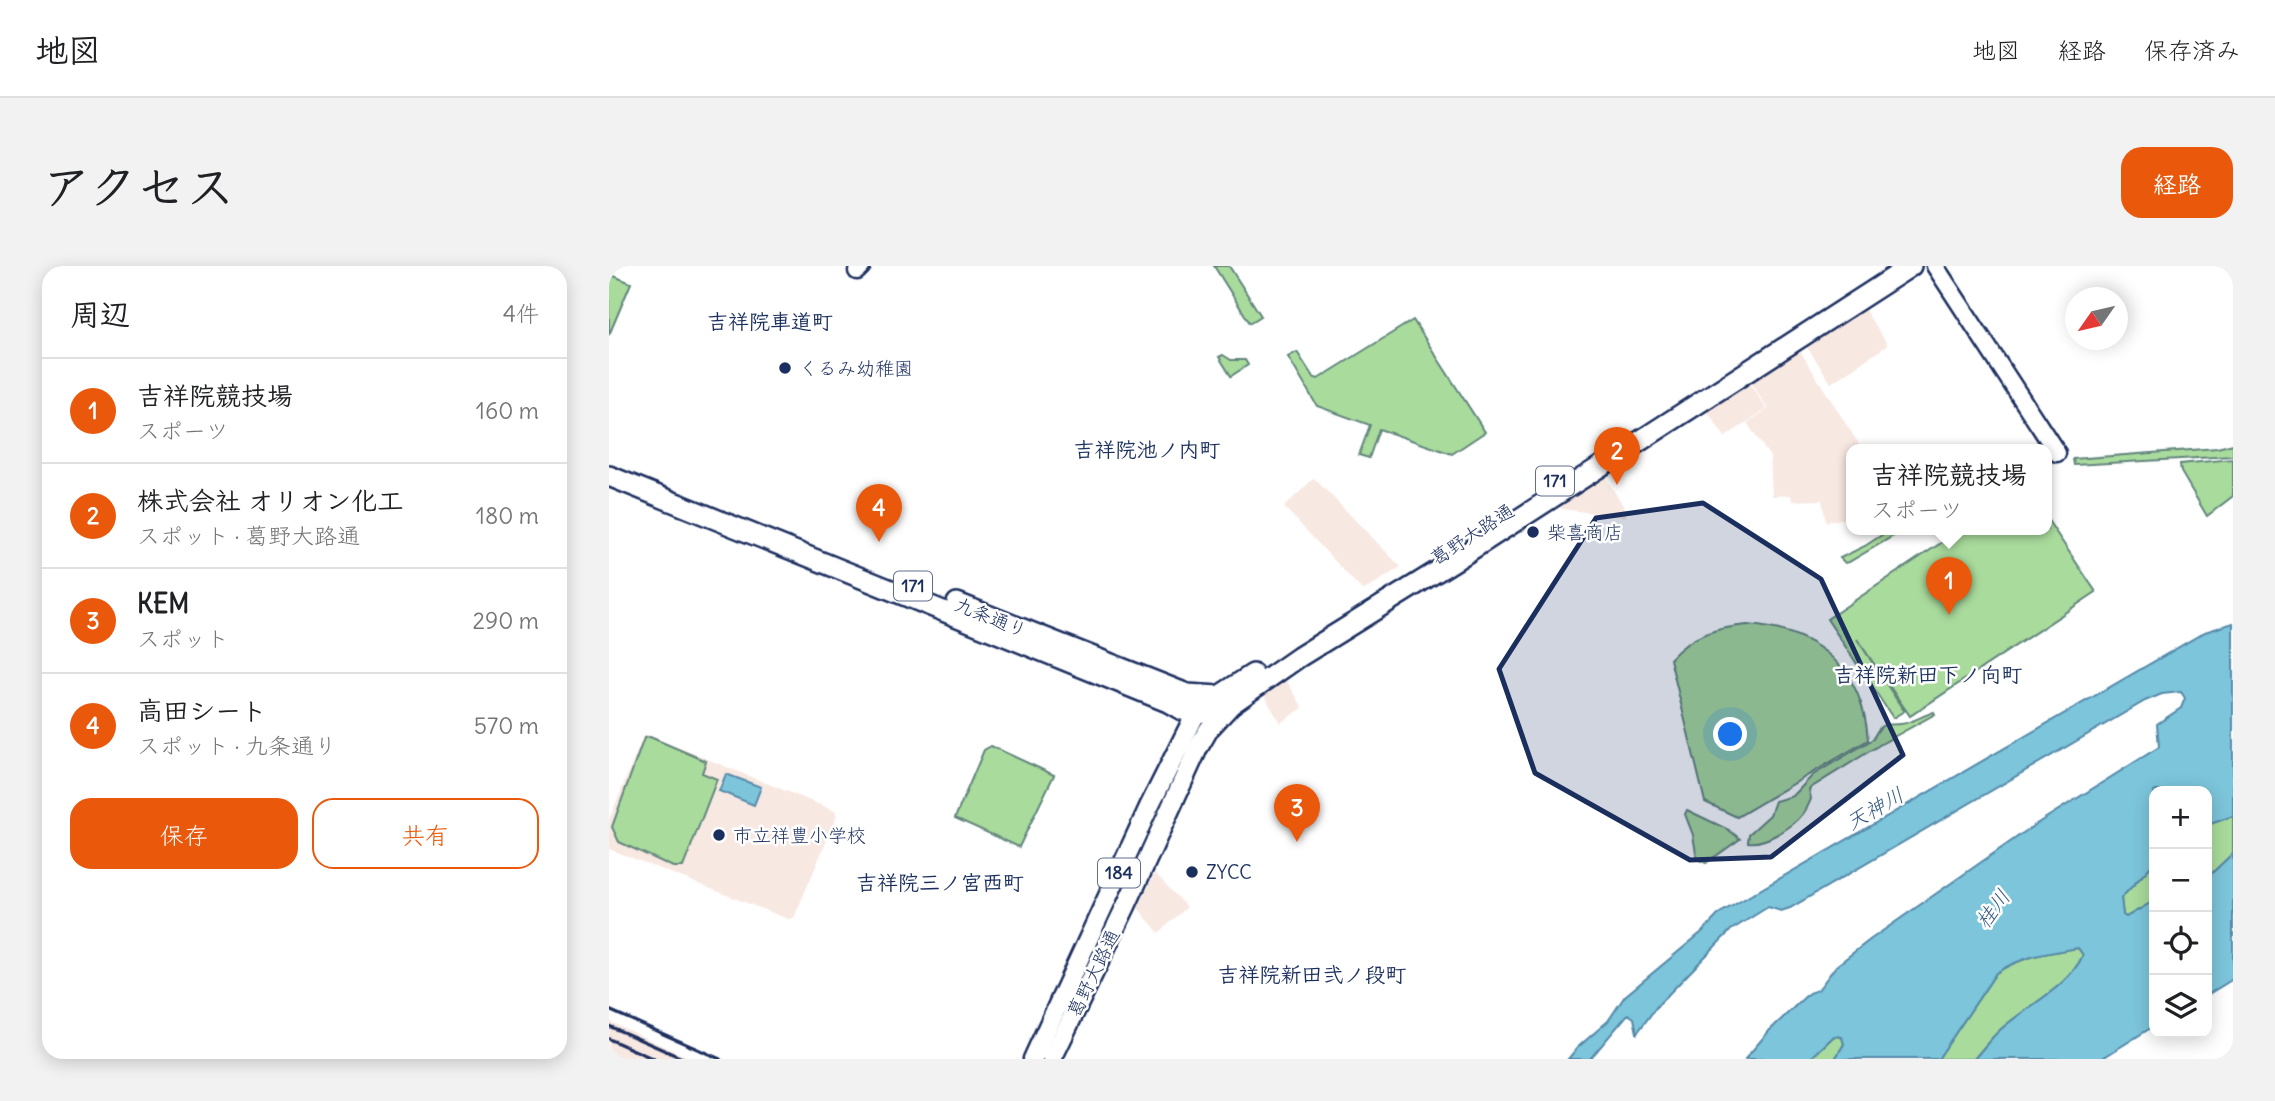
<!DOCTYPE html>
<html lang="ja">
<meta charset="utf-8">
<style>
:root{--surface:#fff;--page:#f2f2f2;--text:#202124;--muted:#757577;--line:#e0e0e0;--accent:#ea580c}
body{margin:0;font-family:Delius,"Klee One",sans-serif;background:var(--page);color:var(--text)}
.controls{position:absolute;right:21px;bottom:21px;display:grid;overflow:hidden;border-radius:14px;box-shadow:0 4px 18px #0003}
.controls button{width:63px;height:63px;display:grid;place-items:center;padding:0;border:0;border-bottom:2px solid var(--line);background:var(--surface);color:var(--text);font:35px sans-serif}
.compass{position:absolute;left:1456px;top:21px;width:63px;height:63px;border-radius:50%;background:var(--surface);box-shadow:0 4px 18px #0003;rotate:236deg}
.you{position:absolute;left:1122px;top:469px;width:24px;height:24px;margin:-18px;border:5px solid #fff;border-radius:50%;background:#1a73e8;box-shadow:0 0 0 10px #1a73e833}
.badge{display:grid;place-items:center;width:46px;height:46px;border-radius:50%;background:var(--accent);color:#fff;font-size:23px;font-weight:700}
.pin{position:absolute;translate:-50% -58px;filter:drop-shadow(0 2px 4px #0008)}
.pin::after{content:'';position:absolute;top:37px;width:24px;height:21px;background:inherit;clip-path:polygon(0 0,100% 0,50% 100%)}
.popup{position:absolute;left:1237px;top:178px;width:206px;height:91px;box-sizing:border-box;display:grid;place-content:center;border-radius:14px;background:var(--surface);filter:drop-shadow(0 2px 5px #0005);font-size:23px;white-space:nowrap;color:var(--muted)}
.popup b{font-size:26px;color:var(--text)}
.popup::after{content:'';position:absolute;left:50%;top:100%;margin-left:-14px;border:14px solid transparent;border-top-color:var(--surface)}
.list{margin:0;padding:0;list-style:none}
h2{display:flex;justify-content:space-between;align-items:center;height:91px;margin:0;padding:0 28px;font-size:30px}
h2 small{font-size:23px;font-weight:400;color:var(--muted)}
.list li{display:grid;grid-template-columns:46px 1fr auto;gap:21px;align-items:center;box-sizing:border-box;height:105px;padding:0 28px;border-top:2px solid var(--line)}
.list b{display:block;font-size:26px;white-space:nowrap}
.list p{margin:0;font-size:23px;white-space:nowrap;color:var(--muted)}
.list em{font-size:23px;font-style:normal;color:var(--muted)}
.actions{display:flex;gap:14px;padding:21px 28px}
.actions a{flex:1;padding:16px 0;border:2px solid var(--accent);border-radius:21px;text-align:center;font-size:24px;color:var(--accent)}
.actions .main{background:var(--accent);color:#fff}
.icon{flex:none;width:38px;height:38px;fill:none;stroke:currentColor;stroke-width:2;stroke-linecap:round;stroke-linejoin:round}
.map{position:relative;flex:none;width:1624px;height:793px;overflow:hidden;border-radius:21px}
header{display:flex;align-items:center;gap:42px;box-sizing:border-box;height:98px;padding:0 35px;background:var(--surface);border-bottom:2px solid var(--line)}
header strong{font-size:33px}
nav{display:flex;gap:38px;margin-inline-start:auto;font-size:24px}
.intro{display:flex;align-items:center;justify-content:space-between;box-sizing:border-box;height:168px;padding:0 42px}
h1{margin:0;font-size:49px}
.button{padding:18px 32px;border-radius:21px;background:var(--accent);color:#fff;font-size:24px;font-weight:700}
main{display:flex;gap:42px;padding:0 42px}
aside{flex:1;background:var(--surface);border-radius:21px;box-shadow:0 4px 18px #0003}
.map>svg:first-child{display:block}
.built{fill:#f8e8e2}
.green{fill:#a9db9c;stroke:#62857d;stroke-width:2}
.water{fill:#7bc5db;stroke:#5589a9;stroke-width:2}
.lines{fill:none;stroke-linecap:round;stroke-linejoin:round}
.secondary-casing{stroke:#1b2f5e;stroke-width:21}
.primary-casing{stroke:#1b2f5e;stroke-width:23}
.highway-casing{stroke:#1b2f5e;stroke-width:24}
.secondary{stroke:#fff;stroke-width:16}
.primary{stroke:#fff;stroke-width:18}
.highway{stroke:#fff;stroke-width:19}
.rail{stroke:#1b2f5e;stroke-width:3.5}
.marked{fill:#1b2f5e;fill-opacity:0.2;stroke:#1b2f5e;stroke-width:5;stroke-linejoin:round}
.poi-dot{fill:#1b2f5e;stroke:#fff;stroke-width:2.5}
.labels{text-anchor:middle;stroke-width:5;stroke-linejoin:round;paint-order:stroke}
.shield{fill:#fff;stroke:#5f6d8e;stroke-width:2}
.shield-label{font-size:18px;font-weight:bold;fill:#1b2f5e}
.poi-label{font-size:19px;fill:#1b2f5e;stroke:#fff;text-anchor:start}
.street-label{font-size:19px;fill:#1b2f5e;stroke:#fff}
.neighbourhood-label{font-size:21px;font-weight:bold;fill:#1b2f5e;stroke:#fff}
.water-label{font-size:21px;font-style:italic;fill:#385c84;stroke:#fff}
</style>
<header>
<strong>地図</strong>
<nav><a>地図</a><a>経路</a><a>保存済み</a></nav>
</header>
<div class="intro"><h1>アクセス</h1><a class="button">経路</a></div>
<main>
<aside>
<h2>周辺<small>4件</small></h2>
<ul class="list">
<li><span class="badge">1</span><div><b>吉祥院競技場</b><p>スポーツ</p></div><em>160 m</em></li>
<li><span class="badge">2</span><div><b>株式会社 オリオン化工</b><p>スポット · 葛野大路通</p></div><em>180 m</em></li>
<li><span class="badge">3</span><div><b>KEM</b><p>スポット</p></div><em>290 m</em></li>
<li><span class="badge">4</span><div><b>高田シート</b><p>スポット · 九条通り</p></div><em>570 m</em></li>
</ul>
<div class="actions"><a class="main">保存</a><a>共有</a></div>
</aside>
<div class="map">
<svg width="1624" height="793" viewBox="0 0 1624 793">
<rect width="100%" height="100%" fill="#fff"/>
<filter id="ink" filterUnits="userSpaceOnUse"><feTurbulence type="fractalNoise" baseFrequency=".0143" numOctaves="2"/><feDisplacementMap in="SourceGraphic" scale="14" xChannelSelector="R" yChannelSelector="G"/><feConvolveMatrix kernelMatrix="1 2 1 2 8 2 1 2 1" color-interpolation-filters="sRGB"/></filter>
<g filter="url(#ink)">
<g class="built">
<polygon points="1255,43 1279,79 1222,117 1198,81"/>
<polygon points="1189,85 1191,85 1253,183 1242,183 1242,251 1217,256 1213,234 1183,235 1182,229 1163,230 1161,191 1138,157 1159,143 1142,117"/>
<polygon points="1140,117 1158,143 1116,171 1098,145"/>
<polygon points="995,209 1017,244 1017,251 952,243 951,238"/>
<polygon points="705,212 792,301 754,325 675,241"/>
<polygon points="677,414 694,442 671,457 655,429"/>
<polygon points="39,469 226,545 228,550 185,652 179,653 0,583 0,554 34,471"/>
<polygon points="546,607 578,641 550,667 529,642"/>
<polygon points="0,755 65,785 84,793 0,793"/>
</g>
<g class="green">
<polygon points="605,0 620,0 652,50 641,57"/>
<polygon points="0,8 22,17 0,69"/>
<polygon points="804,54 876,166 843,188 770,163 760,192 750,189 761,159 708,140 679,91 688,86 704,111 709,113"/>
<polygon points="614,89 622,94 636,94 639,99 622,110 610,91"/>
<polygon points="1624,178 1624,190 1465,199 1464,193 1608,182"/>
<polygon points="1624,193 1624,230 1598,250 1572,206 1571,198"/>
<polygon points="1438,253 1487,326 1301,450 1248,373 1295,445 1284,452 1218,353 1353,263 1438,263"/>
<polygon points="1282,263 1296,263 1240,296 1236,297 1231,292 1256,280"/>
<path d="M 1138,359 C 1208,364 1254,402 1259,474 L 1128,551 L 1096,536 L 1061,393 C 1082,369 1107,362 1138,359 Z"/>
<path d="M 1325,446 L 1326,448 L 1272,478 L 1200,523 L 1202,533 C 1200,538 1197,544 1194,548 C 1184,561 1155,579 1139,576 L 1140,568 L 1161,549 L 1166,535 L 1184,530 L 1204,509 L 1264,473 C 1273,454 1275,460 1292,458 C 1302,457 1315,449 1325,446 Z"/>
<polygon points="41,471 97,495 93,507 108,513 74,601 64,601 10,576 3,561 35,472"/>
<polygon points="382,480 445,509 410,581 346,552 375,484"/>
<polygon points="1078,544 1120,564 1131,573 1097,597 1088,593 1084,569 1076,548"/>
<polygon points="1624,550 1624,587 1598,612 1598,559"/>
<polygon points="1545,597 1545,635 1517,651 1514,649 1512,632"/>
<path d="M 1469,682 L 1474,689 C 1459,723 1417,740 1391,764 C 1382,772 1374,783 1365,793 L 1329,793 L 1387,707 C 1412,690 1440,687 1469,682 Z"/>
<polygon points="1225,770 1233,771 1235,778 1226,793 1201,793"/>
</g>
<g class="water">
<path d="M 1624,357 L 1624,550 L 1598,559 L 1598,525 L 1545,525 L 1545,597 L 1512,632 L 1514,649 L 1517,651 L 1545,635 L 1545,760 L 1492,793 L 1365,793 C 1374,783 1382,772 1391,764 C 1416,741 1460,721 1474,689 L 1469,682 C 1440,687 1412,690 1387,707 L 1329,793 L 1226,793 L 1235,778 L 1233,771 L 1225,770 L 1201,793 L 1136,793 L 1160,765 L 1200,727 L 1209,724 L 1227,700 L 1262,673 L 1424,560 L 1550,481 L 1548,458 L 1572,442 L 1576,432 L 1572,426 L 1553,428 L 1536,435 L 1181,642 L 1172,645 L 1159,641 L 1122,664 L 1049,739 L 1028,767 L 1025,752 L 1019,748 L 981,793 L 959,793 L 968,782 L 999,755 L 1016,730 L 1093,666 L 1111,647 L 1596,366 Z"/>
<polygon points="117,508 152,521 145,539 110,525"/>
<polygon points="1624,587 1624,713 1598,729 1598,612"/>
</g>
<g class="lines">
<defs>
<g id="secondary">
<polyline points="1326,0 1448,187"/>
<polyline points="248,5 253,0"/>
</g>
<g id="primary">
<polyline points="424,793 540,541 587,447 597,439"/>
<polyline points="443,793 517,640 589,482 600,463 624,437"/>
</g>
<g id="highway">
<polyline points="0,210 559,436 573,444 587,447 604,445 624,437 690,391 848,293 1302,0"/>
<polyline points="348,337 578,428 610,430 644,408"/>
</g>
</defs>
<use href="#secondary" class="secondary-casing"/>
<use href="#primary" class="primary-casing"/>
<use href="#highway" class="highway-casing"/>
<use href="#secondary" class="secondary"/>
<use href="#primary" class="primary"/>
<use href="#highway" class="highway"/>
<g class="rail">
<polyline points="0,744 111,793"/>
<polyline points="0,760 75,793"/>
<polyline points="0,773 45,793"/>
<polyline points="0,789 9,793"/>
</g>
</g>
</g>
<path class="marked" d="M 1094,237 L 1212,313 L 1294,489 L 1162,591 L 1081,594 L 926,507 L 890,403 L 987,252 Z"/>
<g class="poi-dot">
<circle cx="176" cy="102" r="7"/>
<circle cx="924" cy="266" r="7"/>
<circle cx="110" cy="569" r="7"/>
<circle cx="583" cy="606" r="7"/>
</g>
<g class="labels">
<g class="shield">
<rect x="927" y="200.5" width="38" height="29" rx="5"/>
<rect x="285" y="305.5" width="38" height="29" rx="5"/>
<rect x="489" y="592.5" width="42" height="29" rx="5"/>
</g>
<g class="shield-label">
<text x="946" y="221">171</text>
<text x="304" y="326">171</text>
<text x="510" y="613">184</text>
</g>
<g class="poi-label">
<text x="190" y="109">くるみ幼稚園</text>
<text x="938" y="273">柴喜商店</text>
<text x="124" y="576">市立祥豊小学校</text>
<text x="597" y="613">ZYCC</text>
</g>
<g class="street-label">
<text transform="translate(863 268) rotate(-33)" y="7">葛野大路通</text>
<text transform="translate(382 351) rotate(22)" y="7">九条通り</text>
<text transform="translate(484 707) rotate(-64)" y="7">葛野大路通</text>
</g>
<g class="neighbourhood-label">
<text x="161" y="63">吉祥院車道町</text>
<text x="538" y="191">吉祥院池ノ内町</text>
<text x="1319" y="416">吉祥院新田下ノ向町</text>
<text x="331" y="624">吉祥院三ノ宮西町</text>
<text x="703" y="716">吉祥院新田弐ノ段町</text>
</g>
<g class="water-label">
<text transform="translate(1266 543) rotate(-30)" y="7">天神川</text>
<text transform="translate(1384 643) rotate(-53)" y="7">桂川</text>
</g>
</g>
</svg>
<div class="controls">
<button>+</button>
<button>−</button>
<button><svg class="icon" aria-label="locate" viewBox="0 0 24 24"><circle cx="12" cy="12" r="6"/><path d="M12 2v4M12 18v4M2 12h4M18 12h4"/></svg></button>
<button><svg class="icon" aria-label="layers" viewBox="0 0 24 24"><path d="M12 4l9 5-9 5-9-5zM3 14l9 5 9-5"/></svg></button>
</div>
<svg class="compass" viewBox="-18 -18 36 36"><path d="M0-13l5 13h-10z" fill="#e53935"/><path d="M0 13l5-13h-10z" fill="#757577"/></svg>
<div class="you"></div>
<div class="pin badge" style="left:1340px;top:349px">1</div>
<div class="popup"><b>吉祥院競技場</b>スポーツ</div>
<div class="pin badge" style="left:1008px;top:219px">2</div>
<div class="pin badge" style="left:688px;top:576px">3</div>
<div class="pin badge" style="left:270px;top:276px">4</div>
</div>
</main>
